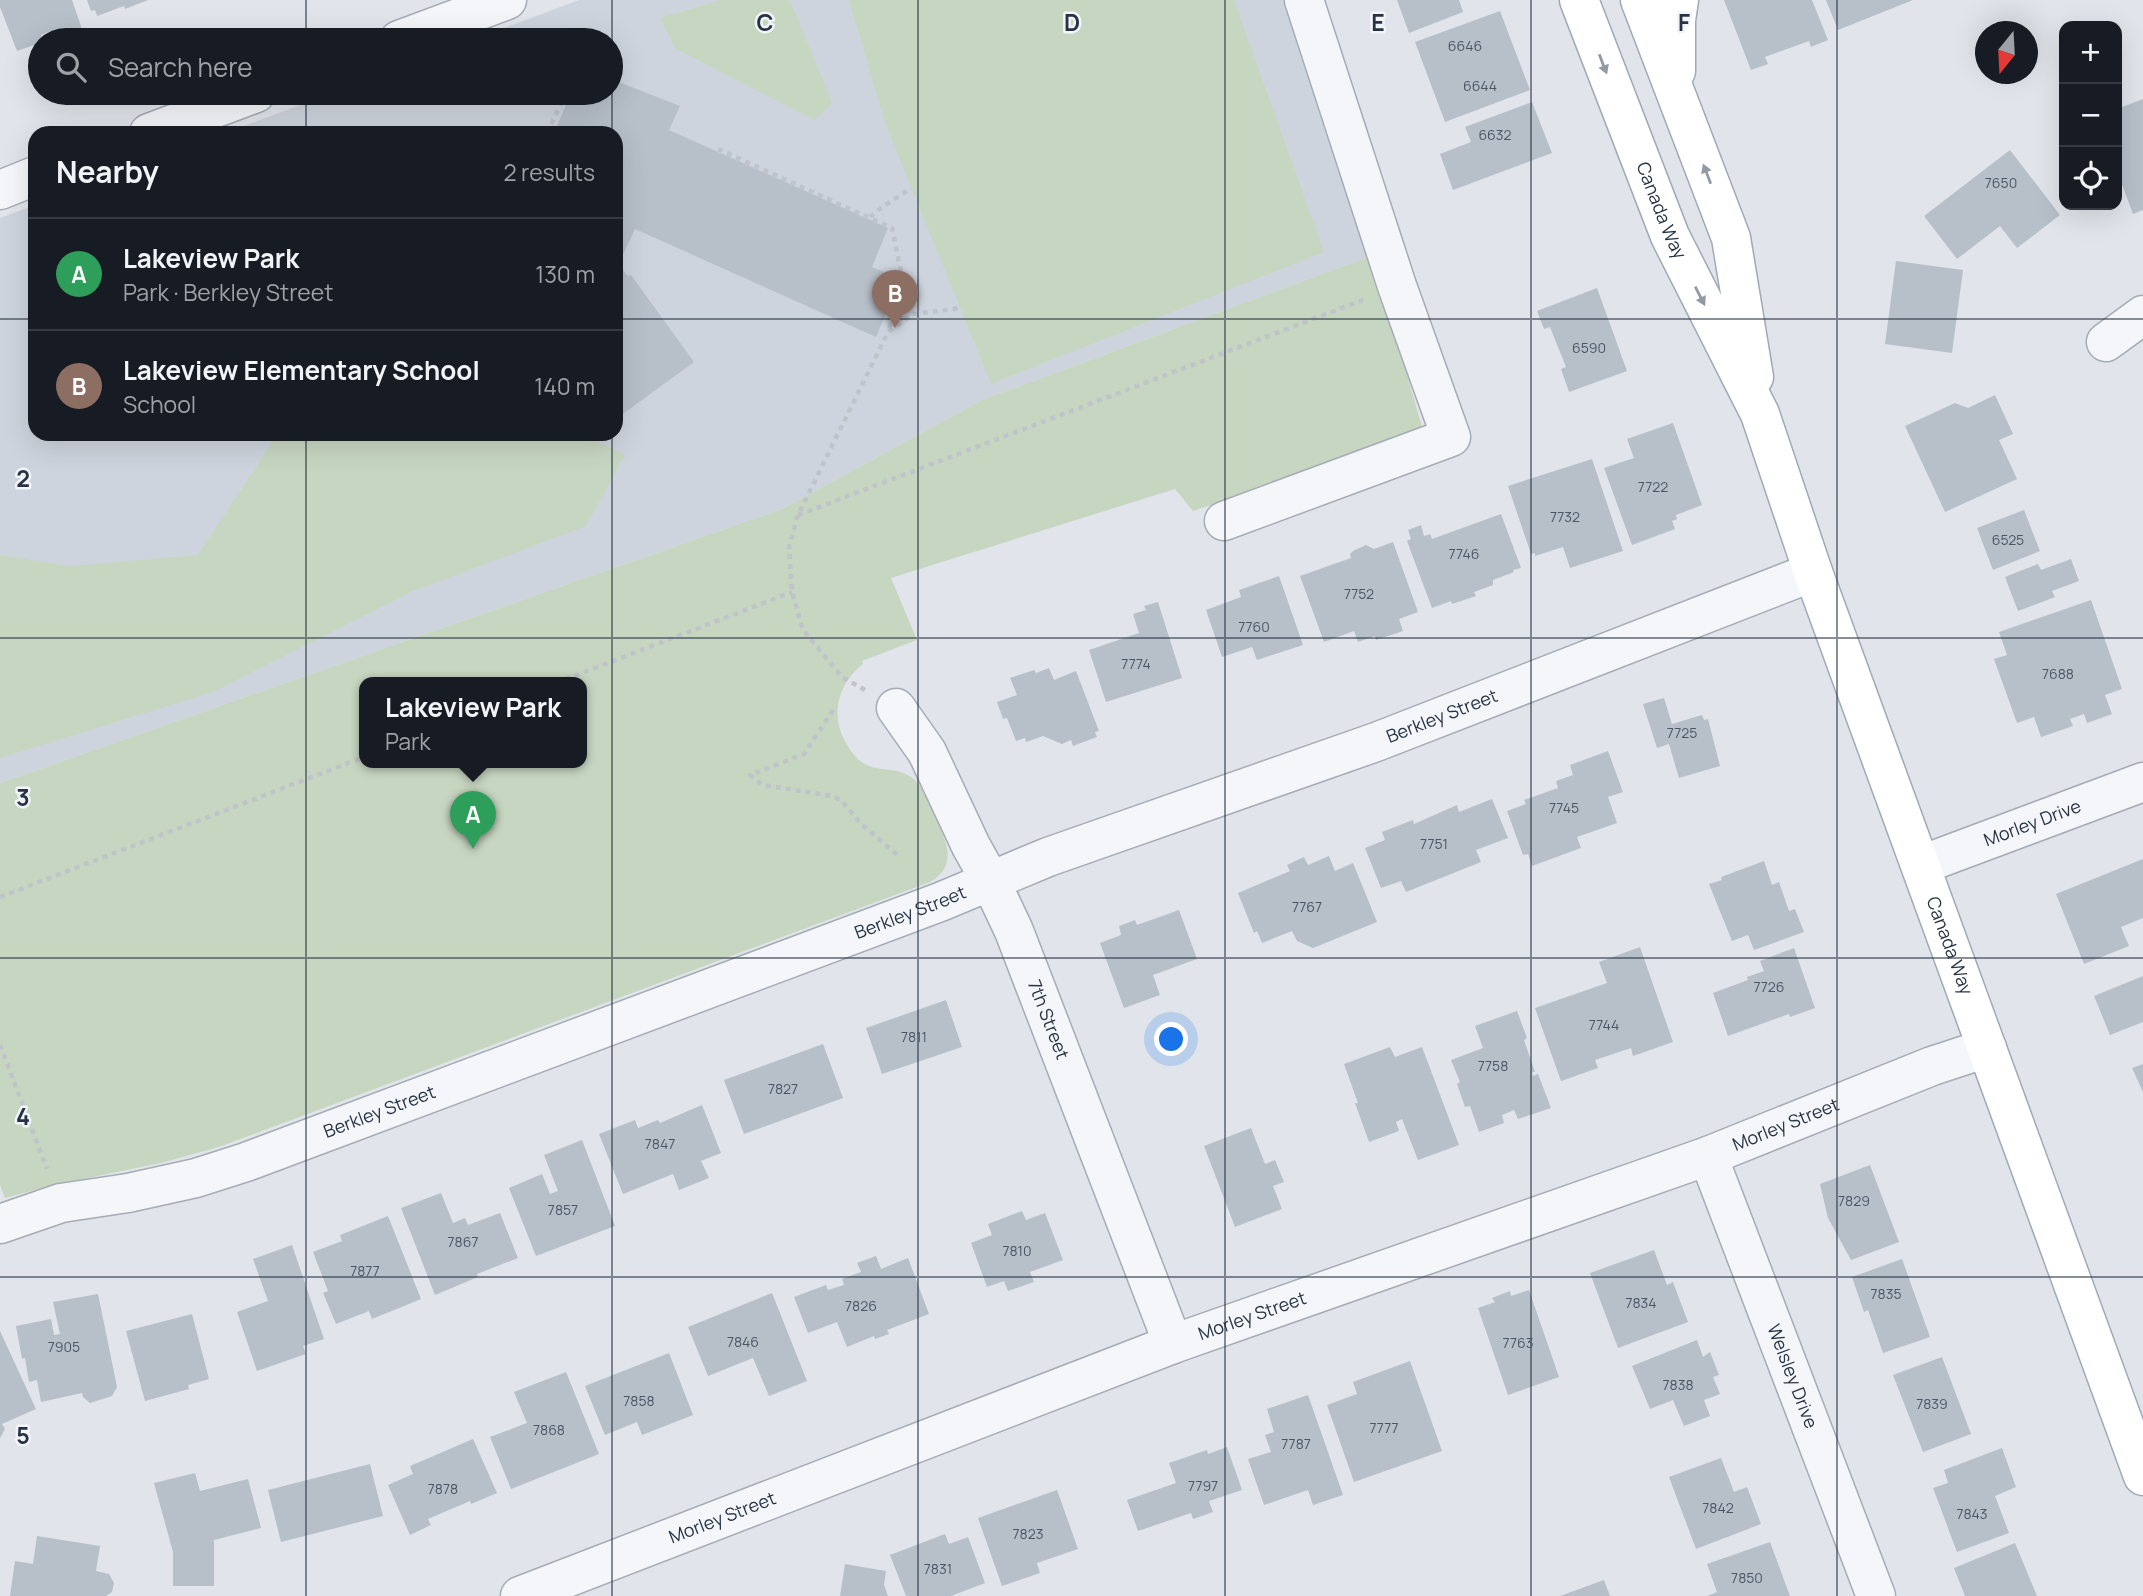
<!DOCTYPE html>
<meta charset="utf-8">
<style>
:root{--surface:#171b24;--page:#20242c;--text:#f1f3f6;--muted:#9ea1a6;--line:#363941;--accent:#dc3a5a}
body{margin:0;font-family:Manrope,sans-serif;background:var(--page);color:var(--text)}
.controls{position:absolute;right:21px;top:21px;display:grid;overflow:hidden;border-radius:14px;box-shadow:0 7px 28px #0002}
.controls button{width:63px;height:63px;display:grid;place-items:center;padding:0;border:0;border-bottom:2px solid var(--line);background:var(--surface);color:var(--text);font:35px sans-serif}
.compass{position:absolute;left:1975px;top:21px;width:63px;height:63px;border-radius:50%;background:var(--surface);box-shadow:0 7px 28px #0002;rotate:198deg}
.you{position:absolute;left:1172px;top:1040px;width:24px;height:24px;margin:-18px;border:5px solid #fff;border-radius:50%;background:#1a73e8;box-shadow:0 0 0 10px #1a73e833}
.badge{display:grid;place-items:center;width:46px;height:46px;border-radius:50%;background:var(--accent);color:#fff;font-size:23px;font-weight:700}
.pin{position:absolute;translate:-50% -58px;filter:drop-shadow(0 2px 4px #0008)}
.pin::after{content:'';position:absolute;top:37px;width:24px;height:21px;background:inherit;clip-path:polygon(0 0,100% 0,50% 100%)}
.popup{position:absolute;left:359px;top:677px;width:228px;height:91px;box-sizing:border-box;display:grid;place-content:center;border-radius:14px;background:var(--surface);filter:drop-shadow(0 2px 5px #0005);font-size:23px;white-space:nowrap;color:var(--muted)}
.popup b{font-size:26px;color:var(--text)}
.popup::after{content:'';position:absolute;left:50%;top:100%;margin-left:-14px;border:14px solid transparent;border-top-color:var(--surface)}
.list{margin:0;padding:0;list-style:none}
h2{display:flex;justify-content:space-between;align-items:center;height:91px;margin:0;padding:0 28px;font-size:30px}
h2 small{font-size:23px;font-weight:400;color:var(--muted)}
.list li{display:grid;grid-template-columns:46px 1fr auto;gap:21px;align-items:center;box-sizing:border-box;height:112px;padding:0 28px;border-top:2px solid var(--line)}
.list b{display:block;font-size:26px;white-space:nowrap}
.list p{margin:0;font-size:23px;white-space:nowrap;color:var(--muted)}
.list em{font-size:23px;font-style:normal;color:var(--muted)}
.icon{flex:none;width:38px;height:38px;fill:none;stroke:currentColor;stroke-width:2;stroke-linecap:round;stroke-linejoin:round}
.map{position:relative;flex:none;width:2143px;height:1596px;overflow:hidden}
.search{position:absolute;background:var(--surface);box-shadow:0 7px 28px #0002;left:28px;top:28px;width:595px;height:77px;display:flex;align-items:center;gap:18px;box-sizing:border-box;padding:0 24px;border-radius:38px;color:var(--muted);font-size:26px}
.panel{position:absolute;background:var(--surface);box-shadow:0 7px 28px #0002;left:28px;top:126px;width:595px;height:315px;border-radius:21px}
.map>svg:first-child{display:block}
.built{fill:#ced4dd}
.green{fill:#c7d6c1;fill-rule:evenodd}
.building{fill:#b7bfc9}
.lines{fill:none;stroke-linecap:round;stroke-linejoin:round}
.minor-casing{stroke:#a5acb6;stroke-width:41}
.major-casing{stroke:#9faab8;stroke-width:41}
.path{stroke:#bfc3ca;stroke-width:4.5;stroke-dasharray:5 5;stroke-linecap:butt}
.minor{stroke:#f4f6f9;stroke-width:38}
.major{stroke:#fff;stroke-width:38}
.oneway{fill:#9399a2}
.grid{fill:none;stroke:#273344;stroke-width:2;stroke-opacity:0.55}
.labels{text-anchor:middle;stroke-width:5;stroke-linejoin:round;paint-order:stroke}
.number-label{font-size:14px;fill:#4b5665}
.street-label{font-size:18px;fill:#273344;stroke:#f1f4f8}
.grid-label{font-size:23px;text-anchor:middle;font-weight:bold;fill:#273344;stroke:#f1f4f8;stroke-width:5;stroke-linejoin:round;paint-order:stroke}
</style>
<div class="map">
<svg width="2143" height="1596" viewBox="0 0 2143 1596">
<rect width="100%" height="100%" fill="#e1e5eb"/>
<polygon class="built" points="579,0 1304,0 1368,257 982,400 782,509 0,783 0,218 35,205 35,434 616,434 616,133 225,133 332,93 611,93 611,40 472,40"/>
<g class="green">
<polygon points="721,0 790,0 832,103 815,120 676,49 660,18"/>
<polygon points="849,0 1234,0 1324,252 991,384 886,125"/>
<path d="M 1368,257 L 1394,329 L 1424,434 L 1193,511 L 1175,489 L 891,578 L 917,640 L 862,661 L 863,664 C 838,683 829,717 847,744 C 851,752 857,760 865,764 C 881,773 898,765 915,780 C 924,789 928,801 933,812 C 944,838 961,864 930,882 L 219,1147 L 161,1163 L 54,1185 L 5,1198 L 0,1185 L 0,783 L 782,509 L 982,400 ZM 364,683 L 582,683 L 582,763 L 364,763 Z"/>
<polygon points="278,434 565,434 591,438 625,455 586,526 411,592 213,692 0,758 0,555 70,566 198,555"/>
</g>
<g class="building">
<polygon points="0,0 72,0 82,29 54,40 51,31 41,35 43,40 40,40 40,43 17,51 0,7"/>
<polygon points="87,0 148,0 125,9 124,6 97,16 95,10 91,11"/>
<polygon points="1397,0 1459,0 1463,12 1409,33"/>
<polygon points="1724,0 1812,0 1828,40 1811,47 1809,41 1765,57 1768,64 1751,70"/>
<polygon points="1826,0 1913,0 1838,30"/>
<polygon points="1500,11 1530,90 1445,122 1415,42"/>
<polygon points="611,79 680,106 669,130 888,228 872,267 901,279 876,337 635,229 618,265 628,276 631,275 694,362 616,419 616,133 554,133 571,93 611,93"/>
<polygon points="2143,99 2143,210 2133,214 2117,171 2117,109"/>
<polygon points="1532,102 1552,153 1453,190 1440,154 1471,142 1465,127"/>
<polygon points="2010,150 2060,215 2017,248 2000,226 1957,259 1924,216"/>
<polygon points="1896,261 1963,270 1952,353 1885,344"/>
<polygon points="1597,288 1627,371 1569,392 1561,369 1566,367 1550,327 1544,329 1537,311"/>
<polygon points="1995,395 2013,434 1999,440 2017,479 1945,512 1905,426 1955,403 1968,408"/>
<polygon points="1673,423 1702,505 1676,515 1677,519 1672,521 1675,529 1632,545 1604,468 1634,458 1627,439"/>
<polygon points="1592,459 1623,551 1570,568 1563,547 1535,556 1535,553 1531,554 1508,486"/>
<polygon points="2024,510 2040,551 1993,570 1977,528"/>
<polygon points="1501,514 1521,568 1513,570 1514,572 1493,580 1493,585 1474,592 1476,596 1452,604 1451,601 1432,608 1407,541 1411,539 1408,530 1421,525 1424,536 1430,534 1432,539"/>
<polygon points="1393,542 1418,612 1399,619 1403,631 1376,640 1375,636 1358,642 1354,631 1324,642 1300,576 1351,558 1350,554 1353,551 1366,545 1374,549"/>
<polygon points="2071,559 2079,581 2052,591 2055,597 2018,611 2005,577 2038,564 2041,570"/>
<polygon points="1279,576 1303,645 1257,660 1252,647 1222,657 1206,610 1241,597 1239,590"/>
<polygon points="2091,600 2122,689 2105,695 2112,714 2087,723 2084,714 2070,719 2073,726 2041,737 2034,717 2017,723 1994,659 2007,655 1999,632"/>
<polygon points="1158,602 1182,678 1106,702 1089,650 1139,633 1133,614 1146,610 1144,606"/>
<polygon points="1049,668 1054,680 1076,671 1099,731 1095,732 1097,737 1073,746 1071,740 1062,744 1043,736 1026,742 1025,738 1016,741 1007,718 1003,719 997,702 1017,695 1010,678 1034,670 1036,673"/>
<polygon points="1664,698 1672,724 1702,715 1704,720 1708,719 1720,766 1679,778 1669,744 1657,748 1643,704"/>
<polygon points="1608,751 1623,792 1608,797 1617,823 1577,837 1581,848 1532,866 1528,854 1523,855 1507,811 1526,804 1524,800 1558,788 1556,781 1573,775 1570,765"/>
<polygon points="1492,799 1508,838 1476,850 1481,862 1406,892 1401,881 1381,888 1365,848 1385,840 1382,832 1413,820 1414,824 1457,805 1459,812"/>
<polygon points="1329,856 1335,871 1353,863 1377,922 1313,948 1297,941 1292,931 1262,943 1257,931 1254,933 1238,893 1290,871 1287,865 1304,857 1308,865"/>
<polygon points="2143,859 2143,918 2121,927 2129,946 2084,964 2056,894"/>
<polygon points="1764,861 1772,885 1779,882 1789,911 1795,909 1804,932 1754,950 1748,935 1732,941 1709,884 1722,880 1721,877"/>
<polygon points="1179,910 1197,959 1153,975 1160,995 1124,1008 1100,943 1121,935 1119,926 1135,920 1137,925"/>
<polygon points="1640,947 1673,1042 1633,1056 1631,1048 1595,1060 1598,1068 1561,1081 1535,1008 1607,983 1599,962"/>
<polygon points="1794,948 1815,1008 1790,1017 1789,1014 1728,1036 1713,993 1748,980 1747,977 1764,971 1760,961"/>
<polygon points="2143,976 2143,1022 2110,1035 2094,996"/>
<polygon points="946,1000 962,1047 882,1074 866,1028"/>
<polygon points="1517,1011 1527,1038 1524,1040 1535,1072 1532,1072 1533,1076 1538,1074 1551,1108 1518,1119 1514,1110 1502,1115 1504,1123 1479,1132 1470,1106 1465,1107 1457,1084 1460,1082 1451,1060 1483,1048 1475,1026"/>
<polygon points="823,1044 843,1098 744,1134 724,1080"/>
<polygon points="1390,1047 1395,1057 1422,1047 1459,1145 1418,1160 1402,1119 1396,1122 1399,1131 1369,1142 1355,1103 1358,1103 1344,1064"/>
<polygon points="2143,1064 2143,1092 2132,1068"/>
<polygon points="702,1105 721,1153 701,1161 709,1178 679,1190 673,1174 623,1194 599,1134 635,1120 638,1128 658,1120 660,1123"/>
<polygon points="1251,1128 1265,1164 1275,1160 1284,1182 1273,1186 1282,1209 1235,1227 1204,1146"/>
<polygon points="582,1140 615,1226 536,1256 509,1188 542,1174 550,1194 558,1191 544,1155"/>
<polygon points="1870,1165 1899,1242 1851,1260 1828,1218 1820,1184"/>
<polygon points="441,1193 453,1223 465,1218 468,1225 500,1213 518,1258 477,1274 478,1277 435,1295 401,1208"/>
<polygon points="1022,1211 1026,1220 1045,1213 1063,1260 1030,1272 1034,1282 1008,1291 1004,1281 987,1287 971,1243 992,1235 988,1224"/>
<polygon points="388,1216 421,1299 372,1319 369,1311 336,1324 323,1293 328,1291 313,1252 342,1241 340,1235"/>
<polygon points="292,1245 324,1339 303,1346 306,1354 257,1371 237,1312 268,1301 253,1259"/>
<polygon points="1654,1250 1667,1285 1673,1282 1688,1322 1618,1348 1590,1273"/>
<polygon points="876,1256 881,1269 908,1258 929,1314 887,1330 889,1334 875,1339 874,1336 847,1347 837,1322 808,1333 794,1297 826,1285 828,1290 844,1285 842,1279 861,1272 857,1263"/>
<polygon points="1902,1259 1930,1337 1883,1353 1868,1310 1864,1312 1852,1277"/>
<polygon points="1529,1290 1559,1377 1508,1395 1478,1308 1495,1302 1492,1298 1510,1291 1511,1296"/>
<polygon points="772,1293 807,1381 769,1396 753,1358 708,1376 688,1327"/>
<polygon points="98,1294 117,1387 112,1396 90,1403 83,1397 82,1393 41,1402 37,1380 29,1382 25,1358 22,1359 16,1326 51,1319 54,1335 60,1334 53,1302"/>
<polygon points="192,1314 209,1379 188,1385 189,1389 145,1401 126,1331"/>
<polygon points="0,1331 36,1409 2,1424 5,1429 0,1438"/>
<polygon points="1697,1340 1703,1357 1710,1352 1719,1375 1713,1377 1720,1394 1704,1400 1710,1416 1684,1426 1673,1400 1650,1409 1632,1366"/>
<polygon points="669,1353 693,1415 642,1435 637,1422 605,1435 585,1386"/>
<polygon points="1942,1357 1971,1434 1923,1452 1893,1375"/>
<polygon points="1410,1361 1442,1451 1354,1482 1327,1405 1357,1394 1353,1382"/>
<polygon points="566,1372 599,1454 511,1489 490,1437 527,1423 514,1392"/>
<polygon points="1308,1395 1343,1495 1313,1505 1308,1490 1264,1505 1248,1459 1271,1452 1265,1435 1274,1432 1267,1409"/>
<polygon points="473,1439 497,1493 471,1504 470,1501 428,1519 431,1525 410,1535 388,1485 413,1474 410,1466"/>
<polygon points="1227,1447 1242,1490 1209,1501 1213,1512 1193,1519 1191,1513 1138,1531 1127,1500 1176,1483 1169,1463 1207,1450 1208,1454"/>
<polygon points="2002,1448 2016,1487 1995,1496 2009,1533 1957,1552 1933,1488 1948,1483 1944,1470"/>
<polygon points="1721,1458 1734,1492 1747,1487 1761,1524 1696,1549 1669,1477"/>
<polygon points="370,1464 383,1516 281,1542 268,1490"/>
<polygon points="195,1473 200,1491 248,1479 261,1528 214,1540 214,1586 173,1586 173,1552 154,1483"/>
<polygon points="1057,1490 1078,1549 1037,1563 1040,1573 1002,1586 978,1518"/>
<polygon points="945,1534 949,1544 968,1537 985,1583 951,1596 906,1596 890,1555"/>
<polygon points="37,1536 100,1546 96,1571 109,1574 114,1583 112,1592 106,1596 10,1596 15,1561 33,1564"/>
<polygon points="1770,1542 1790,1596 1707,1596 1717,1592 1707,1564"/>
<polygon points="2015,1543 2037,1596 1965,1596 1954,1568"/>
<polygon points="845,1564 886,1571 884,1585 888,1596 840,1596"/>
<polygon points="1604,1580 1610,1596 1560,1596"/>
</g>
<g class="lines">
<defs>
<g id="minor">
<polyline points="399,40 507,0"/>
<polyline points="149,133 256,93"/>
<polyline points="0,190 35,176"/>
<polyline points="2106,342 2143,315"/>
<polyline points="1224,521 1451,437 1397,286 1304,0"/>
<path id="s1" d="M 896,708 L 927,752 L 971,846 L 990,880 L 1014,931 L 1173,1344"/>
<path id="s2" d="M 1921,865 L 2143,782"/>
<path id="s3" d="M 1708,1156 L 1876,1596"/>
<path id="s4" d="M 0,1224 L 61,1203 L 128,1193 L 196,1178 L 246,1162 L 940,902 L 1048,857 L 1376,742 L 1813,572"/>
<path id="s5" d="M 520,1596 L 1173,1344 L 1708,1156 L 1932,1066 L 1987,1048"/>
</g>
<g id="major">
<path id="s6" d="M 1579,0 L 1670,236 L 1760,414 L 1813,572 L 2143,1476"/>
<polyline points="1640,0 1731,238 1754,377"/>
<polyline points="1676,71 1676,20 1679,0"/>
</g>
</defs>
<use href="#minor" class="minor-casing"/>
<use href="#major" class="major-casing"/>
<g class="path">
<polyline points="547,133 566,93"/>
<polyline points="718,149 892,228 904,286 888,331"/>
<polyline points="870,217 878,210 911,188"/>
<polyline points="798,515 1363,300"/>
<polyline points="556,683 792,592"/>
<polyline points="865,690 842,677 803,630 792,592 789,547 798,515 888,332 913,314 954,309 960,306"/>
<polyline points="833,710 804,754 750,775 763,785 832,796 842,801 861,824 899,856"/>
<polyline points="0,897 364,757"/>
<polyline points="0,1045 47,1169"/>
</g>
<use href="#minor" class="minor"/>
<use href="#major" class="major"/>
</g>
<defs><path id="oneway-solid" d="M-6-.8H1V-3.2L6.5 0L1 3.2V.8H-6Z" transform="scale(1.75)"/></defs>
<g class="oneway">
<use href="#oneway-solid" transform="translate(1603 64) rotate(69)"/>
<use href="#oneway-solid" transform="translate(1707 174) rotate(-111)"/>
<use href="#oneway-solid" transform="translate(1700 296) rotate(63)"/>
</g>
<path class="grid" d="M 306,0 L 306,40M 612,0 L 612,133M 918,0 L 918,1596M 1225,0 L 1225,1596M 1531,0 L 1531,1596M 1837,0 L 1837,1596M 306,93 L 306,133M 0,319 L 35,319M 616,319 L 2143,319M 306,434 L 306,1596M 612,434 L 612,1596M 0,638 L 2143,638M 0,958 L 2143,958M 0,1277 L 2143,1277"/>
<g class="labels">
<g class="number-label">
<text x="1465" y="51">6646</text>
<text x="1480" y="91">6644</text>
<text x="1495" y="140">6632</text>
<text x="2001" y="188">7650</text>
<text x="1589" y="353">6590</text>
<text x="1653" y="492">7722</text>
<text x="1565" y="522">7732</text>
<text x="2008" y="545">6525</text>
<text x="1464" y="559">7746</text>
<text x="1359" y="599">7752</text>
<text x="1254" y="632">7760</text>
<text x="1136" y="669">7774</text>
<text x="2058" y="679">7688</text>
<text x="1682" y="738">7725</text>
<text x="1564" y="813">7745</text>
<text x="1434" y="849">7751</text>
<text x="1307" y="912">7767</text>
<text x="1769" y="992">7726</text>
<text x="1604" y="1030">7744</text>
<text x="914" y="1042">7811</text>
<text x="1493" y="1071">7758</text>
<text x="783" y="1094">7827</text>
<text x="660" y="1149">7847</text>
<text x="1854" y="1206">7829</text>
<text x="563" y="1215">7857</text>
<text x="463" y="1247">7867</text>
<text x="1017" y="1256">7810</text>
<text x="365" y="1276">7877</text>
<text x="1886" y="1299">7835</text>
<text x="1641" y="1308">7834</text>
<text x="861" y="1311">7826</text>
<text x="743" y="1347">7846</text>
<text x="1518" y="1348">7763</text>
<text x="64" y="1352">7905</text>
<text x="1678" y="1390">7838</text>
<text x="639" y="1406">7858</text>
<text x="1932" y="1409">7839</text>
<text x="1384" y="1433">7777</text>
<text x="549" y="1435">7868</text>
<text x="1296" y="1449">7787</text>
<text x="1203" y="1491">7797</text>
<text x="443" y="1494">7878</text>
<text x="1718" y="1513">7842</text>
<text x="1972" y="1519">7843</text>
<text x="1028" y="1539">7823</text>
<text x="938" y="1574">7831</text>
<text x="1747" y="1583">7850</text>
</g>
<g class="street-label">
<text dy="6" stroke="none"><textPath href="#s6" startOffset="226">Canada Way</textPath></text>
<text dy="6" stroke="none"><textPath href="#s4" startOffset="1531">Berkley Street</textPath></text>
<text dy="6" stroke="none"><textPath href="#s2" startOffset="119">Morley Drive</textPath></text>
<text dy="6" stroke="none"><textPath href="#s4" startOffset="964">Berkley Street</textPath></text>
<text dy="6" stroke="none"><textPath href="#s6" startOffset="1017">Canada Way</textPath></text>
<text dy="6" stroke="none"><textPath href="#s1" startOffset="348">7th Street</textPath></text>
<text dy="6" stroke="none"><textPath href="#s4" startOffset="397">Berkley Street</textPath></text>
<text dy="6" stroke="none"><textPath href="#s5" startOffset="1351">Morley Street</textPath></text>
<text dy="6" stroke="none"><textPath href="#s5" startOffset="784">Morley Street</textPath></text>
<text dy="6" stroke="none"><textPath href="#s3" startOffset="236">Welsley Drive</textPath></text>
<text dy="6" stroke="none"><textPath href="#s5" startOffset="217">Morley Street</textPath></text>
</g>
</g>
<g class="grid-label">
<text x="765" y="31">C</text>
<text x="1072" y="31">D</text>
<text x="1378" y="31">E</text>
<text x="1684" y="31">F</text>
<text x="23" y="487">2</text>
<text x="23" y="806">3</text>
<text x="23" y="1125">4</text>
<text x="23" y="1444">5</text>
</g>
</svg>
<div class="controls">
<button>+</button>
<button>−</button>
<button><svg class="icon" aria-label="locate" viewBox="0 0 24 24"><circle cx="12" cy="12" r="6"/><path d="M12 2v4M12 18v4M2 12h4M18 12h4"/></svg></button>
</div>
<svg class="compass" viewBox="-18 -18 36 36"><path d="M0-13l5 13h-10z" fill="#e53935"/><path d="M0 13l5-13h-10z" fill="#9ea1a6"/></svg>
<div class="you"></div>
<div class="pin badge" style="left:473px;top:849px;background:#2e9e5b">A</div>
<div class="popup"><b>Lakeview Park</b>Park</div>
<div class="pin badge" style="left:895px;top:328px;background:#8d6e63">B</div>
<div class="search"><svg class="icon" aria-label="search" viewBox="0 0 24 24"><circle cx="10" cy="10" r="6"/><path d="M15 15l6 6"/></svg>Search here</div>
<section class="panel">
<h2>Nearby<small>2 results</small></h2>
<ul class="list">
<li><span class="badge" style="background:#2e9e5b">A</span><div><b>Lakeview Park</b><p>Park · Berkley Street</p></div><em>130 m</em></li>
<li><span class="badge" style="background:#8d6e63">B</span><div><b>Lakeview Elementary School</b><p>School</p></div><em>140 m</em></li>
</ul>
</section>
</div>
